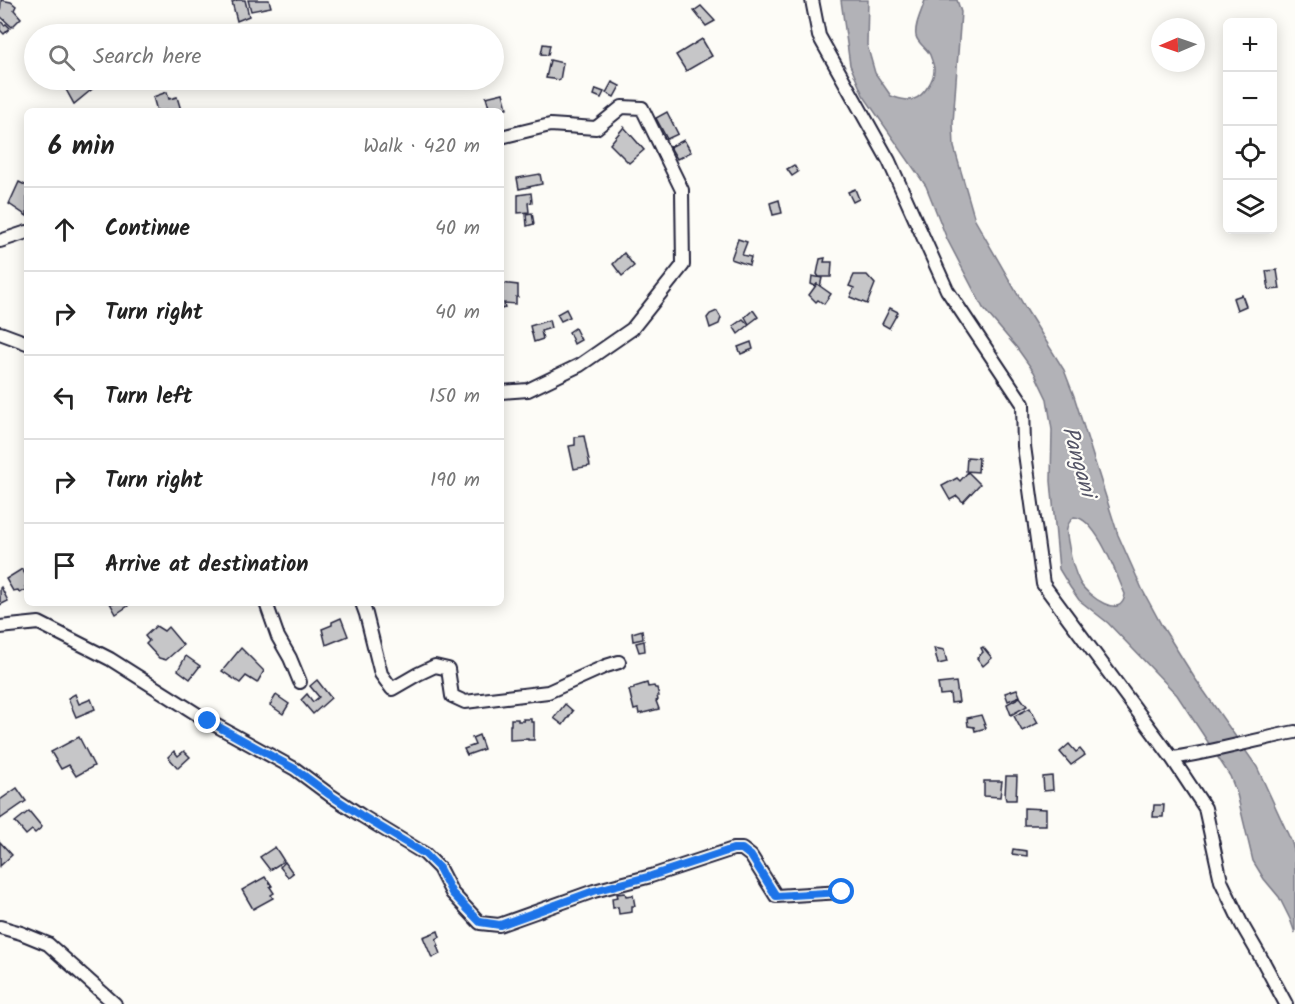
<!DOCTYPE html>
<meta charset="utf-8">
<style>
:root{--surface:#fff;--page:#f6f6f6;--text:#222;--muted:#767676;--line:#e0e0e0}
body{margin:0;font-family:Kalam,sans-serif;background:var(--page);color:var(--text)}
.controls{position:absolute;right:18px;top:18px;display:grid;overflow:hidden;border-radius:9px;box-shadow:0 3px 15px #0003}
.controls button{width:54px;height:54px;display:grid;place-items:center;padding:0;border:0;border-bottom:2px solid var(--line);background:var(--surface);color:var(--text);font:30px sans-serif}
.compass{position:absolute;left:1151px;top:18px;width:54px;height:54px;border-radius:50%;background:var(--surface);box-shadow:0 3px 15px #0003;rotate:268deg}
.stop{position:absolute;width:18px;height:18px;margin:-14px;border:4px solid #1a73e8;border-radius:50%;background:#fff}
.stop.end{background:#1a73e8;border-color:#fff;box-shadow:0 2px 6px #0008}
.list{margin:0;padding:0;list-style:none}
h2{display:flex;justify-content:space-between;align-items:center;height:78px;margin:0;padding:0 24px;font-size:26px}
h2 small{font-size:20px;font-weight:400;color:var(--muted)}
.list li{display:grid;grid-template-columns:39px 1fr auto;gap:18px;align-items:center;box-sizing:border-box;height:84px;padding:0 24px;border-top:2px solid var(--line)}
.list b{display:block;font-size:22px;white-space:nowrap}
.list em{font-size:20px;font-style:normal;color:var(--muted)}
.icon{flex:none;width:33px;height:33px;fill:none;stroke:currentColor;stroke-width:2;stroke-linecap:round;stroke-linejoin:round}
.map{position:relative;flex:none;width:1295px;height:1004px;overflow:hidden}
.search{position:absolute;background:var(--surface);box-shadow:0 3px 15px #0003;left:24px;top:24px;width:480px;height:66px;display:flex;align-items:center;gap:15px;box-sizing:border-box;padding:0 21px;border-radius:33px;color:var(--muted);font-size:22px}
.panel{position:absolute;background:var(--surface);box-shadow:0 3px 15px #0003;left:24px;top:108px;width:480px;height:498px;border-radius:9px}
.map>svg:first-child{display:block}
.water{fill:#b2b2b7;stroke:#787885;stroke-width:1.5;fill-rule:evenodd}
.building{fill:#c6c6c8;stroke:#22223b;stroke-width:1.5}
.lines{fill:none;stroke-linecap:round;stroke-linejoin:round}
.street-casing{stroke:#22223b;stroke-width:16}
.street{stroke:#fdfcf7;stroke-width:12}
.route{stroke:#1a73e8;stroke-width:8}
.labels{text-anchor:middle;stroke-width:4.5;stroke-linejoin:round;paint-order:stroke}
.water-label{font-size:22px;font-style:italic;fill:#545466;stroke:#fdfcf7}
</style>
<div class="map">
<svg width="1295" height="1004" viewBox="0 0 1295 1004">
<rect width="100%" height="100%" fill="#fdfcf7"/>
<filter id="ink" filterUnits="userSpaceOnUse"><feTurbulence type="fractalNoise" baseFrequency=".0167" numOctaves="2"/><feDisplacementMap in="SourceGraphic" scale="12" xChannelSelector="R" yChannelSelector="G"/><feConvolveMatrix kernelMatrix="1 2 1 2 8 2 1 2 1" color-interpolation-filters="sRGB"/></filter>
<g filter="url(#ink)">
<path class="water" d="M 841,0 L 868,0 L 867,45 L 875,73 L 891,96 C 898,98 907,102 914,99 C 924,96 935,78 934,69 C 934,65 931,58 930,55 C 927,48 918,44 916,36 C 914,25 922,11 925,0 L 957,0 L 961,12 L 953,123 L 954,147 L 975,220 L 1026,309 L 1064,370 L 1074,396 L 1118,535 L 1143,591 L 1162,626 L 1194,677 L 1257,767 L 1292,843 L 1295,854 L 1295,933 L 1290,919 L 1279,897 L 1264,879 L 1253,861 L 1237,794 L 1230,776 L 1204,736 L 1177,695 L 1108,623 L 1079,600 L 1070,587 L 1059,569 L 1051,481 L 1052,430 L 1047,399 L 1034,372 L 1017,348 L 983,308 L 947,239 L 926,186 L 863,95 L 850,65 ZM 1074,517 C 1096,517 1117,576 1125,594 C 1122,622 1087,595 1080,583 C 1074,571 1071,560 1069,547 C 1067,534 1063,527 1074,517 Z"/>
<g class="building">
<polygon points="1,0 11,2 16,6 14,10 21,18 12,27 0,16"/>
<polygon points="237,0 245,0 249,16 237,21 232,2"/>
<polygon points="248,0 269,0 271,7 251,11"/>
<polygon points="701,6 715,21 706,26 694,11"/>
<polygon points="0,20 4,25 6,24 10,28 4,34 0,30"/>
<polygon points="702,39 712,56 686,71 676,55"/>
<polygon points="543,44 550,45 548,55 541,54"/>
<polygon points="550,60 563,63 560,80 546,78"/>
<polygon points="72,80 91,80 96,86 74,104 64,86"/>
<polygon points="612,82 620,86 614,97 606,93"/>
<polygon points="596,89 604,92 601,98 594,95"/>
<polygon points="167,92 169,99 177,97 181,110 157,111 153,97"/>
<polygon points="503,93 507,108 490,111 486,97"/>
<polygon points="667,112 678,134 667,139 656,118"/>
<polygon points="624,127 644,150 629,163 610,144"/>
<polygon points="684,140 691,152 677,159 670,147"/>
<polygon points="794,165 798,172 792,176 787,169"/>
<polygon points="540,174 542,184 519,189 517,178"/>
<polygon points="19,182 27,186 27,216 9,204"/>
<polygon points="855,189 859,199 853,202 848,192"/>
<polygon points="531,193 532,202 528,203 529,212 518,213 518,195"/>
<polygon points="779,200 782,213 773,215 770,203"/>
<polygon points="532,213 534,224 527,226 526,214"/>
<polygon points="738,239 747,242 742,255 751,257 749,265 731,259"/>
<polygon points="624,253 634,266 622,276 613,264"/>
<polygon points="825,258 824,262 832,262 831,277 819,277 817,274 820,259"/>
<polygon points="1277,270 1280,289 1269,290 1266,271"/>
<polygon points="854,275 867,275 875,284 867,304 850,297 854,288 849,286"/>
<polygon points="812,276 822,278 820,287 817,284 815,286 811,284"/>
<polygon points="501,283 518,285 518,297 516,297 516,304 504,303 505,308 501,309"/>
<polygon points="817,284 831,294 824,304 818,300 816,302 809,295"/>
<polygon points="1242,295 1246,306 1237,310 1233,298"/>
<polygon points="890,308 898,312 889,328 882,324"/>
<polygon points="566,309 570,317 561,321 557,314"/>
<polygon points="753,310 758,317 749,324 745,317"/>
<polygon points="717,311 721,318 719,324 710,328 707,318 710,314"/>
<polygon points="743,319 749,325 738,334 733,326"/>
<polygon points="549,320 551,328 541,331 543,339 534,342 530,326"/>
<polygon points="575,328 581,340 574,344 569,332"/>
<polygon points="751,342 753,349 741,354 738,347"/>
<polygon points="584,436 590,466 574,469 569,446 575,445 575,437"/>
<polygon points="967,457 979,458 978,472 966,471"/>
<polygon points="968,472 980,484 963,502 957,496 950,500 942,486 957,478 960,481"/>
<polygon points="22,569 27,577 27,586 25,587 27,589 20,593 18,590 13,591 6,579"/>
<polygon points="1,587 8,601 0,605 0,588"/>
<polygon points="110,603 127,603 128,606 116,614"/>
<polygon points="341,618 348,636 326,645 322,629 332,625 332,622"/>
<polygon points="156,626 164,631 168,627 183,645 166,660 159,658 146,644 149,641 145,636"/>
<polygon points="642,630 643,639 633,641 632,633"/>
<polygon points="644,641 645,651 639,652 636,643"/>
<polygon points="983,647 992,658 983,666 977,658 983,652 981,648"/>
<polygon points="241,648 264,671 257,683 246,676 240,683 222,671"/>
<polygon points="934,648 944,650 947,662 938,664"/>
<polygon points="186,656 200,666 190,679 178,670"/>
<polygon points="317,680 331,698 313,714 301,700 307,694 313,702 319,697 310,686"/>
<polygon points="956,682 959,702 951,703 950,694 940,695 938,684"/>
<polygon points="647,683 648,687 654,686 655,688 657,688 659,696 657,696 658,700 656,701 659,709 639,714 638,709 634,710 629,690 634,689 634,687"/>
<polygon points="1017,689 1020,696 1008,701 1005,693"/>
<polygon points="75,694 79,704 91,699 95,709 76,717 68,698"/>
<polygon points="276,695 289,704 283,714 270,705"/>
<polygon points="1020,697 1027,706 1011,715 1007,704"/>
<polygon points="565,704 573,711 563,725 554,718"/>
<polygon points="1030,708 1038,723 1022,731 1014,716"/>
<polygon points="981,715 986,728 975,731 974,727 968,726 967,718"/>
<polygon points="511,719 518,719 518,721 524,721 523,719 531,719 531,722 534,722 534,740 528,740 528,739 510,740 510,725 511,725"/>
<polygon points="479,735 484,749 467,755 464,749 475,745 472,738"/>
<polygon points="79,737 94,766 76,776 69,765 61,769 51,752"/>
<polygon points="1069,744 1076,752 1080,749 1085,755 1071,765 1060,752"/>
<polygon points="174,751 178,756 184,751 190,757 178,768 168,757"/>
<polygon points="1006,776 1017,776 1016,800 1006,800 1005,796"/>
<polygon points="1052,776 1053,790 1044,791 1043,777"/>
<polygon points="984,781 1002,781 1000,797 984,796"/>
<polygon points="17,788 26,801 0,819 0,800"/>
<polygon points="1154,805 1164,805 1163,817 1153,817"/>
<polygon points="1024,808 1046,809 1046,825 1024,825"/>
<polygon points="29,811 42,827 35,833 32,830 26,835 15,822"/>
<polygon points="0,842 12,855 0,866"/>
<polygon points="275,847 284,861 270,870 260,857"/>
<polygon points="1013,849 1027,851 1027,856 1012,854"/>
<polygon points="285,862 293,873 288,877 280,867"/>
<polygon points="265,877 267,880 268,880 272,886 270,887 274,893 271,895 273,898 253,909 242,890"/>
<polygon points="625,893 626,896 633,895 635,906 632,906 632,912 619,914 618,907 613,908 612,898 618,897 617,894"/>
<polygon points="438,931 440,937 436,939 439,946 437,946 440,954 432,958 423,937"/>
</g>
<g class="lines">
<defs>
<g id="street">
<polyline points="812,0 819,36 889,161 947,290 1023,404 1024,446 1043,584 1172,758 1205,808 1221,881 1242,925 1264,963 1286,1004"/>
<polyline points="501,137 550,125 596,128 622,107 642,108 682,190 683,265 632,329 580,365 528,390 501,392"/>
<polyline points="0,241 27,232"/>
<polyline points="0,333 27,343"/>
<polyline points="266,603 278,637 290,658 300,682"/>
<polyline points="362,603 366,614 381,674 392,689 418,674 435,666 448,669 452,696 465,702 548,692 606,666 619,662"/>
<polyline points="0,627 39,623 110,659 208,721 295,769 330,795 362,816 425,854 439,868 452,893 480,923 499,925 594,891 651,876 733,849 742,849 751,856 776,896 842,892"/>
<path d="M 1172,758 C 1214,752 1254,740 1295,732"/>
<polyline points="0,927 21,933 48,944 115,1004"/>
</g>
</defs>
<use href="#street" class="street-casing"/>
<use href="#street" class="street"/>
</g>
</g>
<g class="lines" filter="url(#ink)">
<polyline class="route" points="208,721 295,769 330,795 362,816 425,854 439,868 452,893 480,922 500,925 594,891 651,876 733,849 742,849 751,856 776,896 842,892"/>
</g>
<g class="labels">
<g class="water-label">
<text transform="translate(1080 461) rotate(74)" y="8">Pangani</text>
</g>
</g>
</svg>
<div class="controls">
<button>+</button>
<button>−</button>
<button><svg class="icon" aria-label="locate" viewBox="0 0 24 24"><circle cx="12" cy="12" r="6"/><path d="M12 2v4M12 18v4M2 12h4M18 12h4"/></svg></button>
<button><svg class="icon" aria-label="layers" viewBox="0 0 24 24"><path d="M12 4l9 5-9 5-9-5zM3 14l9 5 9-5"/></svg></button>
</div>
<svg class="compass" viewBox="-18 -18 36 36"><path d="M0-13l5 13h-10z" fill="#e53935"/><path d="M0 13l5-13h-10z" fill="#767676"/></svg>
<div class="stop" style="left:842px;top:892px"></div>
<div class="stop end" style="left:208px;top:721px"></div>
<div class="search"><svg class="icon" aria-label="search" viewBox="0 0 24 24"><circle cx="10" cy="10" r="6"/><path d="M15 15l6 6"/></svg>Search here</div>
<section class="panel">
<h2>6 min<small>Walk · 420 m</small></h2>
<ul class="list">
<li><svg class="icon" aria-label="ahead" viewBox="0 0 24 24"><path d="M12 20V5M6 11l6-6 6 6"/></svg><div><b>Continue</b></div><em>40 m</em></li>
<li><svg class="icon" aria-label="right" viewBox="0 0 24 24"><path d="M7 20v-9h11M14 6l5 5-5 5"/></svg><div><b>Turn right</b></div><em>40 m</em></li>
<li><svg class="icon" aria-label="left" viewBox="0 0 24 24"><path d="M17 20v-9H6M10 6l-5 5 5 5"/></svg><div><b>Turn left</b></div><em>150 m</em></li>
<li><svg class="icon" aria-label="right" viewBox="0 0 24 24"><path d="M7 20v-9h11M14 6l5 5-5 5"/></svg><div><b>Turn right</b></div><em>190 m</em></li>
<li><svg class="icon" aria-label="arrive" viewBox="0 0 24 24"><path d="M6 21V4h12l-3 4 3 4H6"/></svg><div><b>Arrive at destination</b></div></li>
</ul>
</section>
</div>
